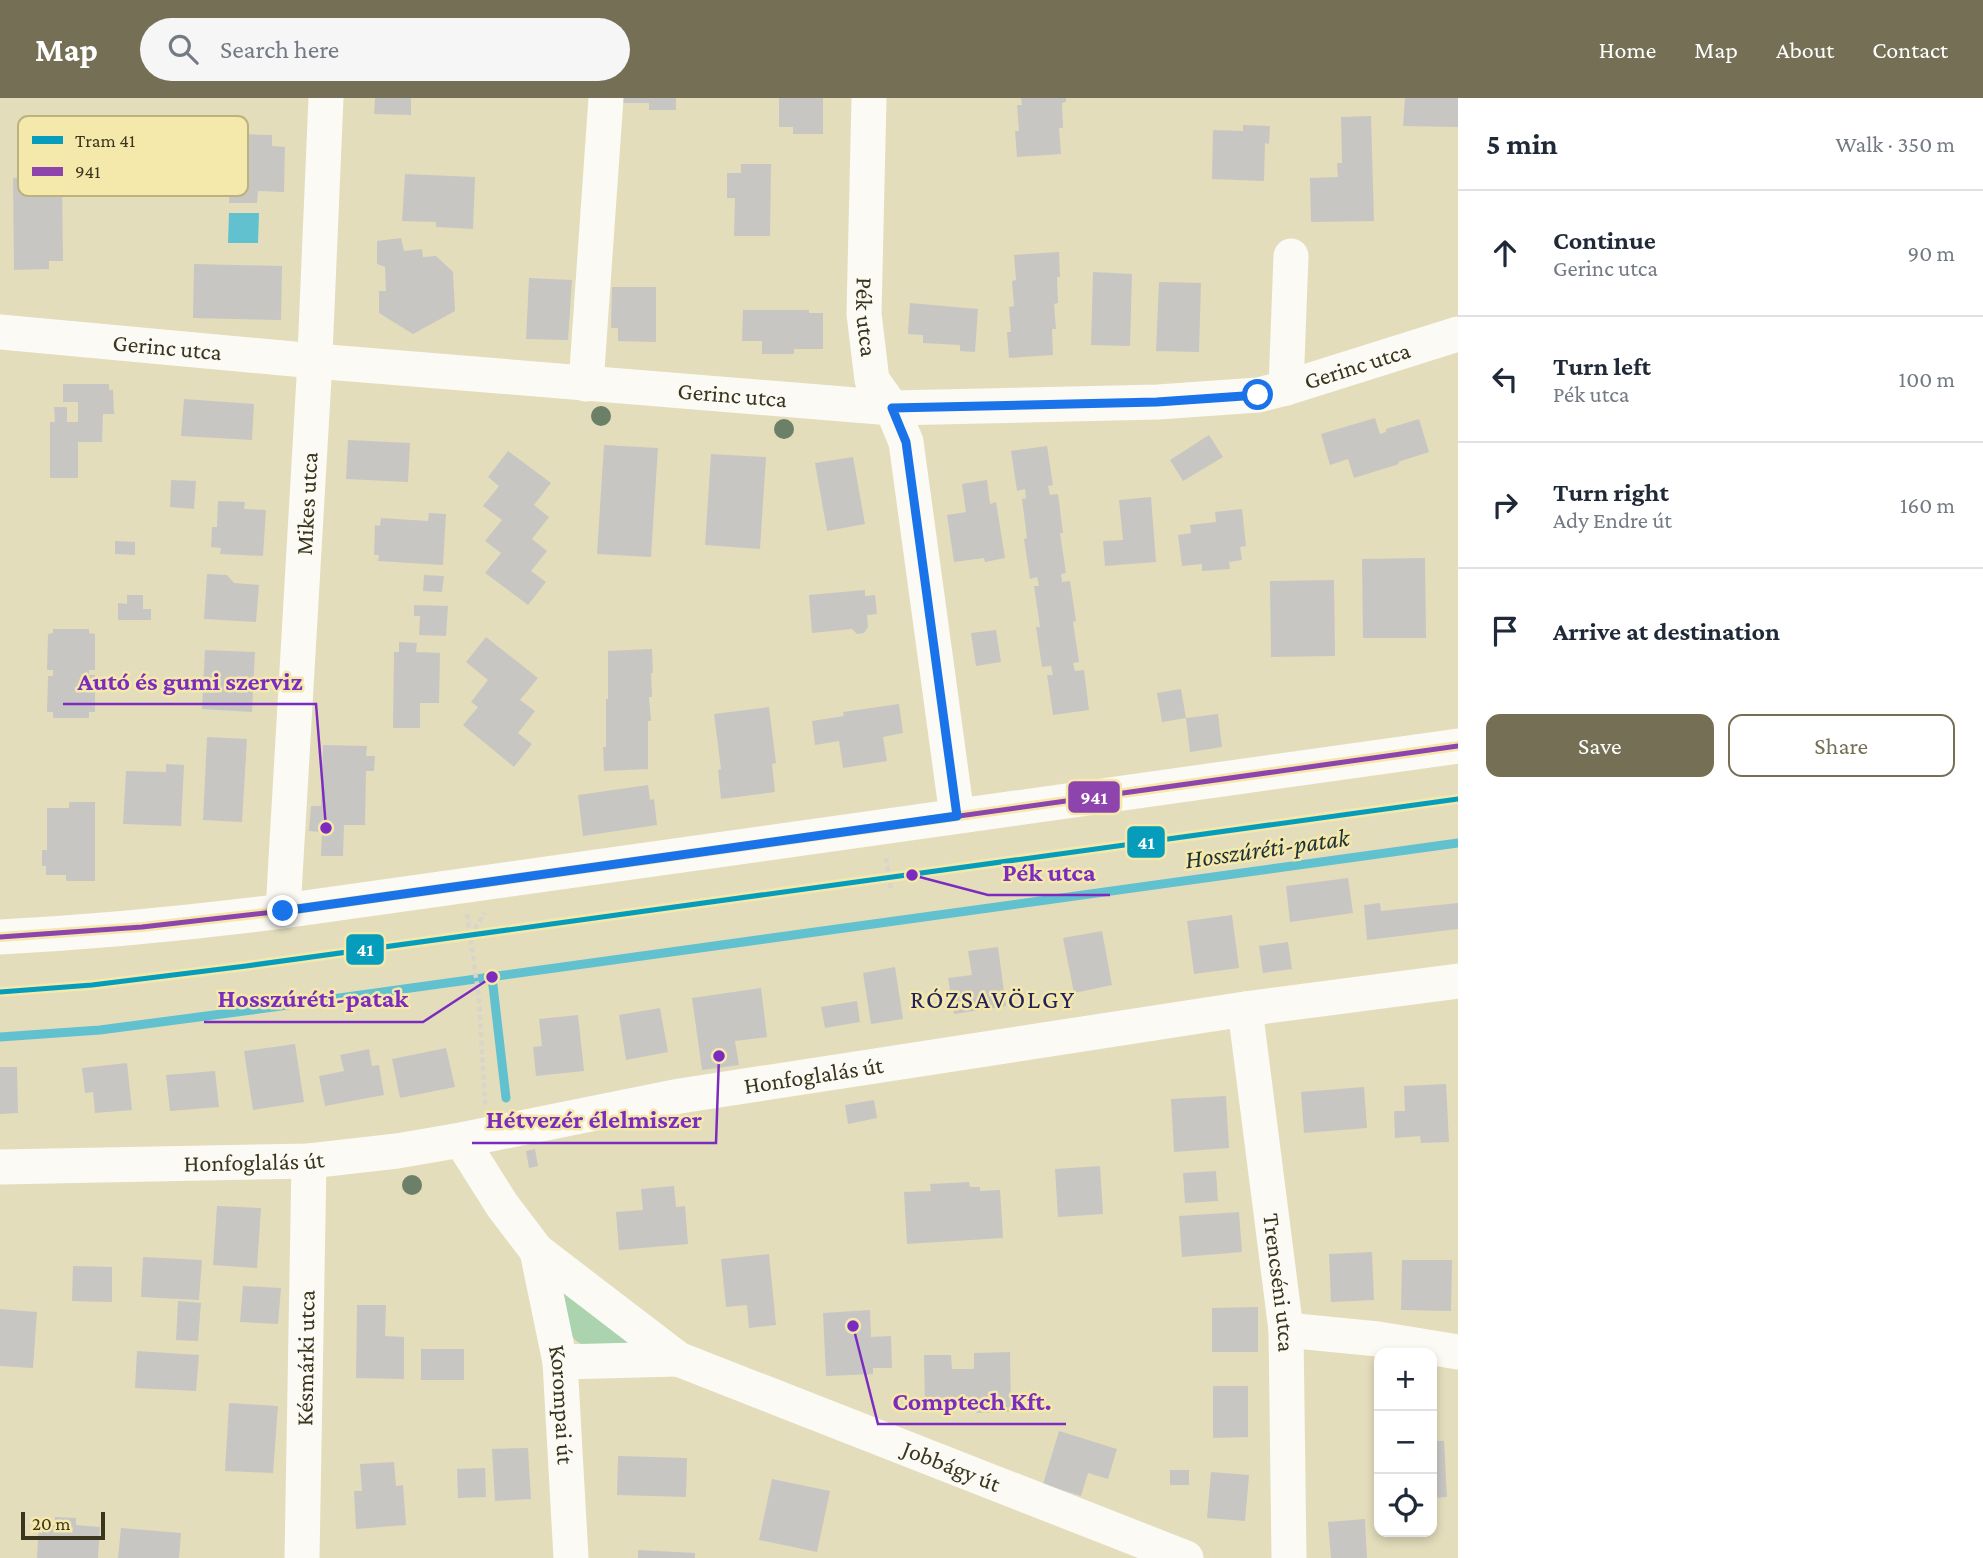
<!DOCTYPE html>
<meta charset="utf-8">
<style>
:root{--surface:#fff;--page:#f6f6f7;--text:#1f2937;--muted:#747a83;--line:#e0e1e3;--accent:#757055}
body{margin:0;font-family:"Crimson Pro",serif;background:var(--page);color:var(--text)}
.controls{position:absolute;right:21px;bottom:21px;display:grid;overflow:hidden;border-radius:14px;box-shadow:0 4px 10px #0003}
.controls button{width:63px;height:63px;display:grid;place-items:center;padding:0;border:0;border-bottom:2px solid var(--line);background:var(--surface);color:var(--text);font:35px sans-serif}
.scale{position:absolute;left:21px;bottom:18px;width:84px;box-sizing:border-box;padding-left:7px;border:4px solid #3a351d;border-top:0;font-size:19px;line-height:24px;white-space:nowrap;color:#3a351d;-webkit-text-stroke:5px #f4e8ab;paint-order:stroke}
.stop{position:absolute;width:21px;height:21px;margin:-16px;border:5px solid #1a73e8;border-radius:50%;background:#fff}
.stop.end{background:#1a73e8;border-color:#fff;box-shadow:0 2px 7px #0008}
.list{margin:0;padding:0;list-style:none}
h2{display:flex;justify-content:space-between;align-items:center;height:91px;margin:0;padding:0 28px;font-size:30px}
h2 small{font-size:23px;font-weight:400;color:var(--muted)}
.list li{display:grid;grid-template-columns:46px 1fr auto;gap:21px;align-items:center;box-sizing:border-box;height:126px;padding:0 28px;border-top:2px solid var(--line)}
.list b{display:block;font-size:26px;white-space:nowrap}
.list p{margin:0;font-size:23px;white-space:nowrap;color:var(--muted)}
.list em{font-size:23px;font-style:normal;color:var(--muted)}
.actions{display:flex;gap:14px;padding:21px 28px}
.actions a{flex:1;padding:16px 0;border:2px solid var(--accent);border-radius:14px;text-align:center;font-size:24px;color:var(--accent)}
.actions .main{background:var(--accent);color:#fff}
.icon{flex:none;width:38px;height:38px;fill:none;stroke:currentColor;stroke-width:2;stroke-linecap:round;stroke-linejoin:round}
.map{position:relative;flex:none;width:1458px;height:1460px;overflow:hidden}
header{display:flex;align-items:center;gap:42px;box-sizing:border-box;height:98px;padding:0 35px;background:var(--accent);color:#fff}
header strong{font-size:33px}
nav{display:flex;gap:38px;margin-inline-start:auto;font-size:24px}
.search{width:490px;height:63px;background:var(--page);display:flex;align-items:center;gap:18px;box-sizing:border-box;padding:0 24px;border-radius:38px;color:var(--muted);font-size:26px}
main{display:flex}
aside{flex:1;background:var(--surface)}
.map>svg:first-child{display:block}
.green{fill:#abd3ad}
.water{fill:#62c1ce}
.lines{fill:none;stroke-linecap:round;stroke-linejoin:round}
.stream{stroke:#62c1ce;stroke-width:9}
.building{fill:#c8c6c3}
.path{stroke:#d8d5ca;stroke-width:4.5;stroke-dasharray:5 3.5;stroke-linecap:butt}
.minor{stroke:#fbfaf5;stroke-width:35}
.bus-1-casing{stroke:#f4e8ab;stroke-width:10}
.bus-1{stroke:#8e44ad;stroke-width:5}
.tram-1-casing{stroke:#f4e8ab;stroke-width:10}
.tram-1{stroke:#069dbc;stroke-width:5}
.tree{fill:#6b8066}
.route{stroke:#1a73e8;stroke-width:9}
.labels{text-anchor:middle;stroke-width:5;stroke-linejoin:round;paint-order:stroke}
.street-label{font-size:24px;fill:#3a351d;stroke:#f4e8ab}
.water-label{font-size:26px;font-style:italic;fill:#1c3238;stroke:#f4e8ab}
.neighbourhood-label{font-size:26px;letter-spacing:2px;fill:#22215b;stroke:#f4e8ab}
.key{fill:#f4e8ab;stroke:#bcb280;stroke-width:2}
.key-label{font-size:19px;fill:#3a351d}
.leader{fill:none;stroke:#7b2cbf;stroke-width:2.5}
.callout-dot{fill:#7b2cbf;stroke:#f4e8ab;stroke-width:2.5}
.callout-label{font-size:26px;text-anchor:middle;font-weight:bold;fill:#7b2cbf;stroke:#f4e8ab;stroke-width:5;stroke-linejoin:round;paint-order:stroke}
.line-badge{stroke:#f4e8ab;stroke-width:2.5}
.badge-label{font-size:19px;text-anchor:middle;font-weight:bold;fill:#fff}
</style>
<header>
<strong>Map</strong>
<div class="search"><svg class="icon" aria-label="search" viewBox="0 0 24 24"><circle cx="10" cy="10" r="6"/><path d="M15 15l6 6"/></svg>Search here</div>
<nav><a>Home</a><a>Map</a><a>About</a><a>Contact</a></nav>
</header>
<main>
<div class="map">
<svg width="1458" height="1460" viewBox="0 0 1458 1460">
<rect width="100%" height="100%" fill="#e3ddbc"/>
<path class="green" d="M 568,1188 L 636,1241 L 633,1251 C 619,1250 589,1252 578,1244 C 564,1234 562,1208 557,1193 Z"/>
<polygon class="water" points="229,115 259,115 258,145 228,145"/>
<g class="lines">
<g class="stream">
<polyline points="492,879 506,1000"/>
<polyline points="0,939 100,932 252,912 1458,745"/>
</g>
</g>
<g class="building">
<polygon points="375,0 411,0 411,17 374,16"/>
<polygon points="622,0 676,0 676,12 649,12 649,5 622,5"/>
<polygon points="779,0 823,0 823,36 793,36 793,29 779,29"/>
<polygon points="1021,0 1066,0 1066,4 1062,5 1063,30 1059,30 1061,56 1017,59 1015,33 1019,33 1017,7 1022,7"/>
<polygon points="1405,0 1458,0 1458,29 1403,28"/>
<polygon points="1371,18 1374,123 1311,124 1310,80 1338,79 1337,65 1342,65 1341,19"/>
<polygon points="1243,27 1270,28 1269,46 1265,45 1264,83 1212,81 1213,32 1243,33"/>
<polygon points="231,36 272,37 272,48 285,49 284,94 258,93 257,105 229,105"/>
<polygon points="741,66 771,66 770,138 734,138 735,100 727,100 727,75 741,75"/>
<polygon points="405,76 475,79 473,131 436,129 436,124 402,123"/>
<polygon points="62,79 63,163 49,163 49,171 14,172 13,80"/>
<polygon points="401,140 404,153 422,151 423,159 436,158 453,174 455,213 413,236 379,215 379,193 386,193 385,169 377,166 377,143"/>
<polygon points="1059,154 1060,179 1057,179 1058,205 1054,206 1056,231 1052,231 1053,257 1009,260 1007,234 1011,234 1009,209 1014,208 1012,183 1016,182 1014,157"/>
<polygon points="194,166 282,168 281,222 193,220"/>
<polygon points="1093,174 1132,176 1130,248 1091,247"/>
<polygon points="529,180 572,182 568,242 526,241"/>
<polygon points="1159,184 1201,185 1199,254 1156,253"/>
<polygon points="612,189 656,189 656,244 618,243 618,230 611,230"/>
<polygon points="910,205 978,211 975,254 960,253 960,247 923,245 923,237 908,236"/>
<polygon points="743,212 809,212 809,215 823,215 823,251 794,251 794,256 762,256 762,243 742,243"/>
<polygon points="63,286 109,286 109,292 113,292 114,316 103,316 102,344 78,344 78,380 50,380 50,324 55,324 54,309 67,309 67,324 78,324 78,304 63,304"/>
<polygon points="184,301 254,306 252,342 181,338"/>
<polygon points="1375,320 1380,336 1386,334 1386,331 1419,321 1429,354 1398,364 1399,366 1354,380 1348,361 1330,367 1321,336"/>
<polygon points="1209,337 1223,359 1183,383 1170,362"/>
<polygon points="348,342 410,345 408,384 346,381"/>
<polygon points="604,347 658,350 651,459 597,456"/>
<polygon points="1047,348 1053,387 1048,388 1050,397 1058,396 1063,435 1060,435 1066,475 1061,476 1062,484 1070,483 1076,523 1073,524 1079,564 1073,565 1075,573 1084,572 1089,612 1053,617 1047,577 1053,577 1051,568 1042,569 1036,529 1040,529 1034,488 1039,488 1037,479 1030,481 1024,441 1027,440 1022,401 1026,400 1025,391 1017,393 1011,353"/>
<polygon points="508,353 551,385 534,407 549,419 532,441 547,453 531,473 546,484 528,507 485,475 501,455 485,443 502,422 483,408 499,388 488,379"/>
<polygon points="711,356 766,359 760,451 705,447"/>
<polygon points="853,359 865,426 827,433 815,365"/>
<polygon points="171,382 196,383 194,411 170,409"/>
<polygon points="987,382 990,406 996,404 1005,460 985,464 984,460 954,464 947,417 966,414 962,386"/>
<polygon points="1151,399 1156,464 1105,468 1103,443 1123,442 1119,402"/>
<polygon points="218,403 245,404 244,411 266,412 263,458 220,456 221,450 211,449 212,429 217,429"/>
<polygon points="1242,411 1246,448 1240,449 1242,462 1229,464 1230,471 1202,473 1202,466 1182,468 1178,437 1191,435 1190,427 1216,424 1215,414"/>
<polygon points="429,415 446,416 443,467 378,463 379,457 374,457 375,427 380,428 381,420 428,423"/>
<polygon points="115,443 135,444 135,457 115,456"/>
<polygon points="1425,460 1426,540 1363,540 1362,461"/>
<polygon points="207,476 227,477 234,485 259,487 256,524 204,521"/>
<polygon points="424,477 444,478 442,494 423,493"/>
<polygon points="1334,482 1335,558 1271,559 1270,483"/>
<polygon points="865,492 865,498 875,497 877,516 867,517 868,529 864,535 857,536 852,531 812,535 809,497"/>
<polygon points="127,497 143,497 143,511 151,511 151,522 118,522 118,505 127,506"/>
<polygon points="414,507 448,508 446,538 419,537 420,518 414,518"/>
<polygon points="53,531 89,531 89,535 95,536 95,572 89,572 89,577 95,577 95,614 89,614 89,620 53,620 53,614 47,614 48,578 53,578 53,572 47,572 48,536 53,535"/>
<polygon points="996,532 1001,564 976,568 971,535"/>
<polygon points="486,539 538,580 520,602 535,613 518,635 532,646 514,669 463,627 478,609 471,604 488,582 466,564"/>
<polygon points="399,544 417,545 416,554 440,555 439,605 420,605 420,630 393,630 394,554 399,554"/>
<polygon points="652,551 653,575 651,575 652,599 649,599 651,623 648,623 648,671 604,673 603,649 606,649 606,601 608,601 608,553"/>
<polygon points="205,552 255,554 252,614 202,611"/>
<polygon points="1181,591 1186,620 1162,624 1157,595"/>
<polygon points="899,606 903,635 883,639 887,663 843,670 839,643 815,647 812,623 844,618 843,614"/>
<polygon points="769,609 776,665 772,666 775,694 721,701 718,672 721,671 714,616"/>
<polygon points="1218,616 1222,649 1190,654 1186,620"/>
<polygon points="207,639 247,641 242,724 203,722"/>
<polygon points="323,647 367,648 366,658 375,658 374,673 366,673 365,727 344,727 343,758 321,758 322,734 309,733 311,708 321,708"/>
<polygon points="166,666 184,667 181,728 123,726 126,673 166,674"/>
<polygon points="648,687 650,702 654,701 657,727 583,738 578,697"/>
<polygon points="69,704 95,704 95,783 66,783 66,777 46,777 46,768 42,768 42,752 47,752 47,710 69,710"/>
<polygon points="1348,780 1353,815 1290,824 1286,788"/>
<polygon points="1380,805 1381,813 1458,805 1458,831 1367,842 1364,807"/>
<polygon points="1232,817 1239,870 1194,876 1187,823"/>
<polygon points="1102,833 1112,887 1074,895 1063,840"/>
<polygon points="1288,844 1292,871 1263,875 1259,848"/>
<polygon points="998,849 1006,908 954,916 948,880 972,877 968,853"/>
<polygon points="895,869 903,921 871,926 863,875"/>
<polygon points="761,890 767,939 735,943 739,967 702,972 692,900"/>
<polygon points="857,903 860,924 825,930 821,909"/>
<polygon points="660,910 668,954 626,962 619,917"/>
<polygon points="578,917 584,973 536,978 533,949 542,948 539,921"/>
<polygon points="295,946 304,1004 253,1012 244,953"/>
<polygon points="446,950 455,989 400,1000 392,961"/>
<polygon points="369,951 372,968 379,967 384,997 325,1008 319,978 344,973 340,957"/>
<polygon points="127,965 132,1012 95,1015 93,994 85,995 82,970"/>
<polygon points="0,969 17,969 18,1015 0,1016"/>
<polygon points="215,973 219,1009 170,1013 166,977"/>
<polygon points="1446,986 1449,1044 1421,1045 1420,1038 1395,1040 1394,1013 1405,1013 1404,988"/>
<polygon points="1364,989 1367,1030 1304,1035 1301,994"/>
<polygon points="1226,998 1229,1050 1174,1054 1171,1001"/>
<polygon points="874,1002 877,1020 848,1026 845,1007"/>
<polygon points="535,1051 538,1068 529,1070 526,1053"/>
<polygon points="1100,1068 1103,1116 1058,1119 1055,1071"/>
<polygon points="1216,1073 1218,1103 1185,1105 1183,1075"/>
<polygon points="969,1084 970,1089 980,1089 980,1093 1000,1092 1003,1140 907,1146 904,1094 931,1093 930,1086"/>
<polygon points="674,1088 676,1109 685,1108 688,1146 619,1152 616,1114 643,1112 641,1091"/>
<polygon points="217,1108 261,1110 257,1170 213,1167"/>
<polygon points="1239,1114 1242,1154 1182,1159 1179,1118"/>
<polygon points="1372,1154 1374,1202 1331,1204 1329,1156"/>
<polygon points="769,1156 776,1227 749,1230 747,1207 726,1209 721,1161"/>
<polygon points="143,1159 202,1162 199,1202 141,1199"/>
<polygon points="1402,1162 1452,1162 1451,1213 1401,1212"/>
<polygon points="73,1168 112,1169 112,1204 72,1203"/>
<polygon points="243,1188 281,1190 278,1226 240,1224"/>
<polygon points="178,1203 201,1205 198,1243 176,1242"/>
<polygon points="357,1207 386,1207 385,1238 404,1239 404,1281 356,1280"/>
<polygon points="1258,1209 1258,1254 1212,1254 1212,1210"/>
<polygon points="0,1211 37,1214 33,1270 0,1268"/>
<polygon points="870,1212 871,1239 891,1238 892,1270 873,1270 873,1276 826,1278 823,1215"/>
<rect x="421" y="1251" width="43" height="31"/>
<polygon points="137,1253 199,1257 196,1293 135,1290"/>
<polygon points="1010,1254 1011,1314 976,1315 976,1307 925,1308 924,1257 951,1257 952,1271 974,1271 974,1255"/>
<polygon points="1213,1288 1248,1288 1248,1339 1213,1340"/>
<polygon points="229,1305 278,1308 273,1375 225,1373"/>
<polygon points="1059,1333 1117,1351 1108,1381 1088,1375 1081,1398 1043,1386"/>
<polygon points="1432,1343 1444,1343 1447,1399 1432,1400"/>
<polygon points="528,1350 531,1401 495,1403 492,1351"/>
<polygon points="618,1358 687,1360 686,1399 617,1397"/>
<polygon points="394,1364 396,1388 403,1387 406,1427 356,1431 354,1393 362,1393 360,1366"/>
<polygon points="485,1370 486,1399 458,1400 457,1371"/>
<rect x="1170" y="1372" width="19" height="15"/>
<polygon points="1211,1374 1249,1377 1245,1423 1207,1420"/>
<polygon points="772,1381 830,1393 817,1454 759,1442"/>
<polygon points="55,1419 76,1420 76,1427 100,1429 98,1460 37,1460 39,1425 55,1426"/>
<polygon points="1365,1421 1367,1460 1331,1460 1328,1424"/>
<polygon points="121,1430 181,1435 179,1460 118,1460"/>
<polygon points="638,1452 695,1455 695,1460 638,1460"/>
</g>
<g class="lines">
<g class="path">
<polyline points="886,760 891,791"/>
<polyline points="467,816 479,901 485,1006"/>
<polyline points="470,838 485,815"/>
</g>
<g class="minor">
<path id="s1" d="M 869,0 L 864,216 L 872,282 L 892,310 L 906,344 L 957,718"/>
<path id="s2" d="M 0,234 L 315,263 L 892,310 L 1158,304 L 1258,297 L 1286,290 L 1458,236"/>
<polyline points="586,286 606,0"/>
<polyline points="1286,290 1291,158"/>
<path id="s3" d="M 283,813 L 314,280 L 326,0"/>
<path d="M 0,839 C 95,834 189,825 283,813 L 1458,648"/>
<path id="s4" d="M 1245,911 L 1286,1232 L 1289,1460"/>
<path id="s5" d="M 461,1042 L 502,1107 L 537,1153 L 678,1261 L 1186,1460"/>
<path id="s6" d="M 0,1069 L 309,1063 L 397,1053 L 461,1042 L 680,998 L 1245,911 L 1458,883"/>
<path id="s7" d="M 537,1153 L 560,1264 L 571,1460"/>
<polyline points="1286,1232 1378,1241 1458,1254"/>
<polyline points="560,1264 678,1261"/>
<path id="s8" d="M 302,1460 L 309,1063"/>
</g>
<defs>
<polyline id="bus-1" points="0,839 142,829 283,813 1458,648"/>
</defs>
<use href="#bus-1" class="bus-1-casing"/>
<use href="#bus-1" class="bus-1"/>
<defs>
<polyline id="tram-1" points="0,894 92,887 246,868 1458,701"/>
</defs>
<use href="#tram-1" class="tram-1-casing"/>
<use href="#tram-1" class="tram-1"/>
</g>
<g class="tree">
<circle cx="601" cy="318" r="10"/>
<circle cx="784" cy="331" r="10"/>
<circle cx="412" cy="1087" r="10"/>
</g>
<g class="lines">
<polyline class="route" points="283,813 957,718 906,344 892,310 1157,304 1258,297"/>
</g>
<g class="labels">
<g class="street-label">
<text dy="8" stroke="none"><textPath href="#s1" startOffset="219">Pék utca</textPath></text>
<text dy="8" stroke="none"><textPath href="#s2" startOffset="168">Gerinc utca</textPath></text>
<text dy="8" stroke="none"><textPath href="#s2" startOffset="1365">Gerinc utca</textPath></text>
<text dy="8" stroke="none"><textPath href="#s2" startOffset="735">Gerinc utca</textPath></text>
<text dy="8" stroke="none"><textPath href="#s3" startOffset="408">Mikes utca</textPath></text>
<text dy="8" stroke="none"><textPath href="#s6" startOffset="821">Honfoglalás út</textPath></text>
<text dy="8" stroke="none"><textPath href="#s6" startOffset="254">Honfoglalás út</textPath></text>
<text dy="8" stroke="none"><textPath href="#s4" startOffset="276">Trencséni utca</textPath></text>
<text dy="8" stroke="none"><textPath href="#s8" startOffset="200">Késmárki utca</textPath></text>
<text dy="8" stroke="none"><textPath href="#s7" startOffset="156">Korompai út</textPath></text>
<text dy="8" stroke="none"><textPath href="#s5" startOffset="606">Jobbágy út</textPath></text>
</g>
<g class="water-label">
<text transform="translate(1267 750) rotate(-8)" y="9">Hosszúréti-patak</text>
</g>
<g class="neighbourhood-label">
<text x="993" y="910">RÓZSAVÖLGY</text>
</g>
</g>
<rect x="18" y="18" width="230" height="80" rx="10" class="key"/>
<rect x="32" y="38" width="31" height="8" fill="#069dbc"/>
<rect x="32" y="69" width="31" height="9" fill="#8e44ad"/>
<g class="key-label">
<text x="75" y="49">Tram 41</text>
<text x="75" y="80">941</text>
</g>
<path class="leader" d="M326 730L316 606H63M912 777L988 797H1110M492 879L423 924H204M719 958L716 1045H472M853 1228L878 1326H1066"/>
<g class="callout-dot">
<circle cx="326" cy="730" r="7"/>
<circle cx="912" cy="777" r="7"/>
<circle cx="492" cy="879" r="7"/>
<circle cx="719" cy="958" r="7"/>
<circle cx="853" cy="1228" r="7"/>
</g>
<g class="callout-label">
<text x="190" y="592">Autó és gumi szerviz</text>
<text x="1049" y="783">Pék utca</text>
<text x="313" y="909">Hosszúréti-patak</text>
<text x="594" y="1030">Hétvezér élelmiszer</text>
<text x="972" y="1312">Comptech Kft.</text>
</g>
<g class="line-badge">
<rect x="1067" y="682" width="54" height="34" rx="7" fill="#8e44ad"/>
<rect x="1126" y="727" width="40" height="34" rx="7" fill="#069dbc"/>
<rect x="345" y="835" width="40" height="33" rx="7" fill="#069dbc"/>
</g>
<g class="badge-label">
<text x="1094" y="706">941</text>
<text x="1146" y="751">41</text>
<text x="365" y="858">41</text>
</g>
</svg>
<div class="controls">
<button>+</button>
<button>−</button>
<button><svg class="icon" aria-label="locate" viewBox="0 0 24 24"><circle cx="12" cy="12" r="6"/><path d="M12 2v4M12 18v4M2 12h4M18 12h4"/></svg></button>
</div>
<div class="scale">20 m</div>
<div class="stop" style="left:1258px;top:297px"></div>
<div class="stop end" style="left:283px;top:813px"></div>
</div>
<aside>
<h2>5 min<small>Walk · 350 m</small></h2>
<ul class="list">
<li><svg class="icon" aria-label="ahead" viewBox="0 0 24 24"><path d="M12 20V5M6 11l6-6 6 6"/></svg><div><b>Continue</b><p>Gerinc utca</p></div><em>90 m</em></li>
<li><svg class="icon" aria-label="left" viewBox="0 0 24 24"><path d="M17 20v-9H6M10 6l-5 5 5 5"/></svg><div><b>Turn left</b><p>Pék utca</p></div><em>100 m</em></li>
<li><svg class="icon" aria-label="right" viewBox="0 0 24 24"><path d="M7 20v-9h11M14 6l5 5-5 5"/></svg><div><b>Turn right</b><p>Ady Endre út</p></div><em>160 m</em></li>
<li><svg class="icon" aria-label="arrive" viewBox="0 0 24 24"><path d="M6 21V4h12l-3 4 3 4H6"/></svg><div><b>Arrive at destination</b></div></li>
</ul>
<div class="actions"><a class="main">Save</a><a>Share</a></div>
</aside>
</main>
